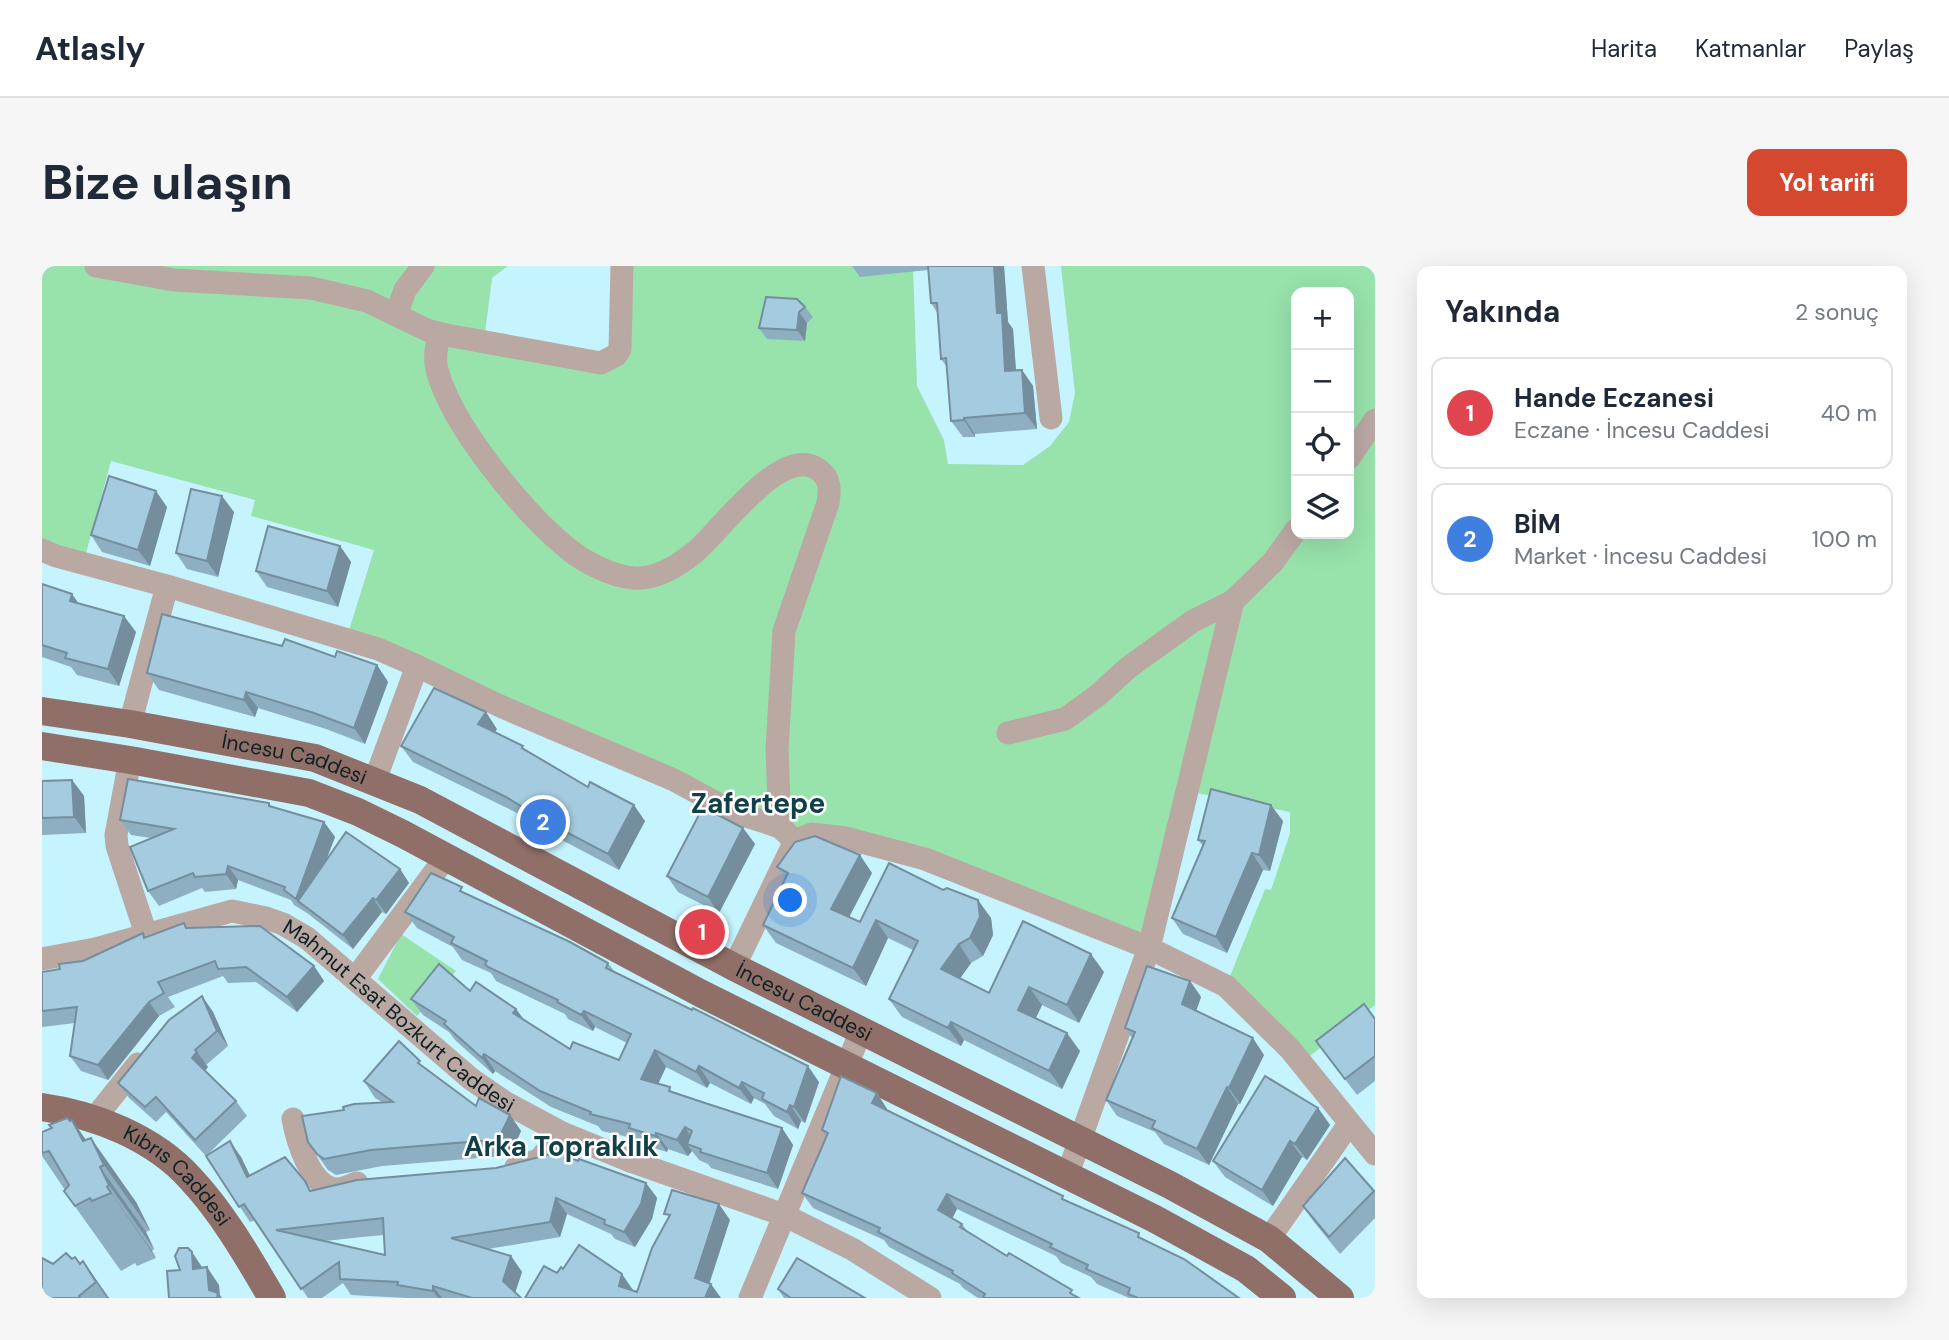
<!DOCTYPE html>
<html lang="tr">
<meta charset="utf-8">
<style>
:root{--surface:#fff;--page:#f6f6f7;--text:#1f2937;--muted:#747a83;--line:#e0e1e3;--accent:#d44830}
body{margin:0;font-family:"DM Sans",sans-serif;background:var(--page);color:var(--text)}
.controls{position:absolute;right:21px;top:21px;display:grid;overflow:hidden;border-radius:14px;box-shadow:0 7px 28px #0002}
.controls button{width:63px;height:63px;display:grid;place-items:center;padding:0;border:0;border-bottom:2px solid var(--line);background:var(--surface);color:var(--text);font:35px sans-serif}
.you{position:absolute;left:749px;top:635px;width:24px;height:24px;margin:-18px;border:5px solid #fff;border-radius:50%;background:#1a73e8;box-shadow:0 0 0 10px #1a73e833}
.badge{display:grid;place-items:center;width:46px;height:46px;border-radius:50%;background:var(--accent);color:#fff;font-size:23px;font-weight:700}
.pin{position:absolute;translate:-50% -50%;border:4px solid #fff;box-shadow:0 2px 7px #0006}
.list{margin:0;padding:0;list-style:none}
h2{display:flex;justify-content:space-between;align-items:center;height:91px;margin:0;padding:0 28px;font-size:30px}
h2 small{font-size:23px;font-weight:400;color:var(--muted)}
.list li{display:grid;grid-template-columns:46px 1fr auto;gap:21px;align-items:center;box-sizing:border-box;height:112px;margin:0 14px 14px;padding:0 14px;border:2px solid var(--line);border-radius:14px}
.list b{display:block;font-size:26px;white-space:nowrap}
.list p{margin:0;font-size:23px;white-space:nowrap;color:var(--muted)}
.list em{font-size:23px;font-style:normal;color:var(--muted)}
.icon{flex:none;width:38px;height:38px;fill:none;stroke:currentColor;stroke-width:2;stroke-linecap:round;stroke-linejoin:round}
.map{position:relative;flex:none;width:1333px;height:1032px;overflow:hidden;border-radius:14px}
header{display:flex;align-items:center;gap:42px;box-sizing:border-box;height:98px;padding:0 35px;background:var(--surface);border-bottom:2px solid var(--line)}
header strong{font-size:33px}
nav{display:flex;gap:38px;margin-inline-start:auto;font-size:24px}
.intro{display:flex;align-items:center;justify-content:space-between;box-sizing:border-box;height:168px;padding:0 42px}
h1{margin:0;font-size:49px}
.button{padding:18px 32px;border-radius:14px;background:var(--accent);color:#fff;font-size:24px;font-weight:700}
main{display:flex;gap:42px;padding:0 42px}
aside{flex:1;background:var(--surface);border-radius:14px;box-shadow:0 7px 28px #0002}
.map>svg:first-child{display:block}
.green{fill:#98e2ac;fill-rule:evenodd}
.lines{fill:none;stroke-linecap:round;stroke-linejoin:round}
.minor{stroke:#baa8a3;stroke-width:23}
.major{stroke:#906f68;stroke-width:28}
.wall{fill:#8eafc1;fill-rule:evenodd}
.shaded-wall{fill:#748e9d}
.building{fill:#a5cbe0;stroke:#748e9d;stroke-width:2;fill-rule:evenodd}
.labels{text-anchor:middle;stroke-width:5;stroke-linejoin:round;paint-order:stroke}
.street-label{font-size:21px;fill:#0e2124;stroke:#fff}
.district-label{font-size:28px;font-weight:bold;fill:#124048;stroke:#fff}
</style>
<header>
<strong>Atlasly</strong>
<nav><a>Harita</a><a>Katmanlar</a><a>Paylaş</a></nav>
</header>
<div class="intro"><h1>Bize ulaşın</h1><a class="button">Yol tarifi</a></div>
<main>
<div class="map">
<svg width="1333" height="1032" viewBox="0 0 1333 1032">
<rect width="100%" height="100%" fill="#c5f4ff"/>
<g class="green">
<path d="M 0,0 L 466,0 L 450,12 L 442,75 L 566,95 L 580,0 L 871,0 L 875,120 L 902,174 L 906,198 L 981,199 L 1008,180 L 1027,156 L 1033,127 L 1019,0 L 1333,0 L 1333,739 L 1259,797 L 1184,720 L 1223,623 L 1229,624 L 1248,567 L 1248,546 L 1145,525 L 1107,682 L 883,593 L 753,575 L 304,374 L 332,284 L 209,250 L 213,234 L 69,195 L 43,291 L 0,281 ZM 1254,26 L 1307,26 L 1307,268 L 1254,268 Z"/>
<polygon points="359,668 414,705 375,750 336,713"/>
</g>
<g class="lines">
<g class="minor">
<polyline points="54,0 132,14 269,22 325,35 385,64 399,68 559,97 574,89 578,83 580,0"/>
<polyline points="991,0 1009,152"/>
<polyline points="354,49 363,24 381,0"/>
<path d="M 399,68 C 394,79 392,91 395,104 C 410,160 480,245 525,282 C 542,296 569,310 591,312 C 614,314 637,299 653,286 C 678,266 740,176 777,204 C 789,213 788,224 786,237 L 742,365 L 735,484 L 738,561 L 753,575"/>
<polyline points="1307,192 1333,154"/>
<polyline points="0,284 14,290 125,320"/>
<polyline points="88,458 125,320 336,383 375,400 458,440 632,514 689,545 738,561"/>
<polyline points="966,467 1023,453 1055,430 1087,401 1151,355 1191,335"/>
<polyline points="88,494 74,569 75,580 104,668"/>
<polyline points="333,514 375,400"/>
<path id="s1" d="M 0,693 L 53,683 L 190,645 L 224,652 L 241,658 L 265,672 L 429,813 L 464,837 L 520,867 L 591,896 L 742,949 L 810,983 L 888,1032"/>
<polyline points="692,701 753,575 770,568 804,572 883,593 1107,682 1184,720 1248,783 1333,888"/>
<polyline points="313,713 404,591"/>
<polyline points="52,853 96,798"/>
<path d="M 251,853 C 255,874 268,920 293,923 C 300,924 309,919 315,917"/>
<polyline points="474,901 497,894 520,867"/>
<polyline points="1025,910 1107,682 1191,335 1231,296 1254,264"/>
<polyline points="1227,973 1307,858"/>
<polyline points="708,1032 819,765"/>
</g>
<g class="major">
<path id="s2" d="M 0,445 L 88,458 L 273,492 L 378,534 L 692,701 L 1128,919 L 1227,973 L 1298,1032"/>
<polyline points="0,480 88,494 267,527 316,546 361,568 660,728 1113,953 1204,1003 1240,1032"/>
<path id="s3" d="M 0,841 C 52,848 112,872 148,912 C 181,947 206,991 230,1032"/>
</g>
</g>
<g class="wall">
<polygon points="810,0 962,0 966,56 971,63 974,104 980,104 991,120 995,163 933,168 933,171 921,171 909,155 905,101 899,93 896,48 889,37 886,4 818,11"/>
<polygon points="763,41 771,51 765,57 763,75 725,73 717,62"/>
<polygon points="125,241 108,300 60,286 49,269"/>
<polygon points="192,246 176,311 145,303 134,287"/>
<polygon points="298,280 309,296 296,341 225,321 214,305"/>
<polygon points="0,318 30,328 37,338 94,366 77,420 35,409 29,401 0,391"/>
<polygon points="240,380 335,399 346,416 323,478 284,463 216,442 213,451 117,424 105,407"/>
<polygon points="455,463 453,466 603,555 577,604 514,571 475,547 371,496 359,480"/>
<polygon points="30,514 42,530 44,567 0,569 0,515"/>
<polygon points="227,537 230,541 282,556 293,571 284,593 358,603 367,617 344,648 340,646 311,683 265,647 252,639 249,634 196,614 194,623 163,626 160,622 117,640 106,625 109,572 89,569 78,554"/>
<polygon points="1241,555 1228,605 1221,604 1185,687 1141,668 1130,652 1161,580 1156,574"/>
<polygon points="701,562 713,578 677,647 636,626 625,610"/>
<polygon points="847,597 949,652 951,669 941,690 929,697 918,712 947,727 1062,706 1037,757 1000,739 994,752 1038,785 1020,823 922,774 919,780 860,751 847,733 871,684 846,672 824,720 734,677 721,659 743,613 735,601 830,607 807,651 818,656"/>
<polygon points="426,628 566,697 572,705 777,816 763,857 759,855 756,863 732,850 723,838 712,832 709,838 668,817 665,822 624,801 616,818 632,826 740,862 751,879 736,923 669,902 666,898 657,894 650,885 646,890 626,883 625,886 598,878 595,873 560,865 556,860 509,841 453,805 451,808 413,774 407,766 381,749 369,733 428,725 474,743 482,754 528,783 577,794 585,777 553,761 551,765 526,753 523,748 458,717 454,715 449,707 420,694 411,681 375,662 363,646"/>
<polygon points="146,662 272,700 282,715 255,746 214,716 186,717 181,710 126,731 133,741 117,750 66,814 39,805 28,790 33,757 0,761 0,706 18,703 104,671"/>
<polygon points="1148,715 1159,731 1154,745 1222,789 1198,838 1196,838 1167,899 1122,878 1113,866 1075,850 1064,834 1090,772 1083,762"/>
<polygon points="160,730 171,746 186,780 164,799 166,801 163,805 194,835 205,850 164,890 124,846 114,856 87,832 76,817"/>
<polygon points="1333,753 1333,815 1315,829 1274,775"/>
<polygon points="383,801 434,840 468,849 479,865 469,888 462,890 340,900 294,909 286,904 266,876 302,844 340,836 333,832 322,815"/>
<polygon points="835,827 845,843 844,844 1101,973 1197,1032 1087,1032 1055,1018 1049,1011 1019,997 1014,990 915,943 910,952 920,958 926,966 1037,1032 936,1032 921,1022 918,1018 847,981 842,974 771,942 760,927 784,870 780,864"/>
<polygon points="1276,842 1288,859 1265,894 1260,891 1231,940 1183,911 1171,895"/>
<polygon points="30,854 44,874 94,936 108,964 104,966 112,983 110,985 114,992 95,1000 93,997 79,1005 22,925 23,924 0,890 0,866"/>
<path d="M 164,890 L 199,891 L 208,910 L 270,925 L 536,895 L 604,917 L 615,932 L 610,953 L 593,981 L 573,973 L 569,968 L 525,948 L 518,971 L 446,983 L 469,990 L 480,1006 L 473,1027 L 479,1032 L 364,1032 L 309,1029 L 301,1017 L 280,1032 L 266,1032 L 213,954 L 208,956 ZM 342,969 L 343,989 L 283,975 L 320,971 Z"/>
<polygon points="1303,892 1333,926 1333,952 1298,988 1272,956 1261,940"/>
<polygon points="30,993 38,998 41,995 67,1032 0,1032"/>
<polygon points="736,1023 823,1032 742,1032"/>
</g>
<g class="shaded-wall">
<polygon points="952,0 962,0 966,56 971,63 975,121 963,105 955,47"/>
<polygon points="757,46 765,57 763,75 755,64"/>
<polygon points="980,104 991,120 995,163 983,147"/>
<polygon points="922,152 933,168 933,171 922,154"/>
<polygon points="114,225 125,241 108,300 96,284"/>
<polygon points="180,230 192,246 176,311 165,295"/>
<polygon points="298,280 309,296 296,341 285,325"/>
<polygon points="30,328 41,344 28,335"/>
<polygon points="82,350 94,366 77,420 66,403"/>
<polygon points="335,399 346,416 323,478 312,462"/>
<polygon points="204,426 216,442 213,451 202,434"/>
<polygon points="444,446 455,463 447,474 436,458"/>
<polygon points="30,514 42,530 44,567 32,551"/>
<polygon points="592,539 603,555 577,604 566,588"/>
<polygon points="1229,539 1241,555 1228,605 1217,589"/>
<polygon points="282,556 293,571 266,643 256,635 265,648 254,633"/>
<polygon points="701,562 713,578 677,647 666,631"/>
<polygon points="1210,587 1221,604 1185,687 1174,671"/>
<polygon points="818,589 830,607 802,661 789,643"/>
<polygon points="186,600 196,614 194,623 184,608"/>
<polygon points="358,603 367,617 344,648 334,634"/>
<polygon points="331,632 340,646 311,683 301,669"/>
<polygon points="936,634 949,652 951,669 941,690 928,672"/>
<polygon points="834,654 846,672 824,720 811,702"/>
<polygon points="917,678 929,697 912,721 899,703"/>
<polygon points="1049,688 1062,706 1037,757 1025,739"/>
<polygon points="272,700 282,715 255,746 245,731"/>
<polygon points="1148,715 1159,731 1151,754 1140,738"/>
<polygon points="987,721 1000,739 989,762 976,744"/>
<polygon points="160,730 171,746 186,780 175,765"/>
<polygon points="107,736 117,750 66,814 56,799"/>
<polygon points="474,743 486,759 471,747"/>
<polygon points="542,745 553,761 551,765 539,749"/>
<polygon points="909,756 922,774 919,780 906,762"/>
<polygon points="1025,767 1038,785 1020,823 1007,805"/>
<polygon points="1211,772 1222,789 1198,838 1187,822"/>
<polygon points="613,784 624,801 611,829 599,813"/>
<polygon points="155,786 166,801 160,808 150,792"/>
<polygon points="442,788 453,805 451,808 440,792"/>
<polygon points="657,800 668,817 665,822 654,806"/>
<polygon points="766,800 777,816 763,857 752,841"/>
<polygon points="700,816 712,832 709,838 697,822"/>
<polygon points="1185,821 1196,838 1167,899 1155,883"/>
<polygon points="835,827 845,843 840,852 830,837"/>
<polygon points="748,839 759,855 756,863 745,846"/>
<polygon points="1276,842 1288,859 1265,894 1253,878"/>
<polygon points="468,849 479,865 469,888 457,872"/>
<polygon points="30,854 62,900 41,875"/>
<polygon points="643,861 654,878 645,878 650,885 646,890 635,874"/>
<polygon points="740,862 751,879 736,923 725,907"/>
<polygon points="614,867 626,883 625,886 613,870"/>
<polygon points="49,872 94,936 108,964 62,899"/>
<polygon points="188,875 199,891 216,926 205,911"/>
<polygon points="1248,875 1260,891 1231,940 1220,924"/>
<polygon points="58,901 104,966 112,983 67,919"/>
<polygon points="604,917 615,932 610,953 593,981 582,966"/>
<polygon points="65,921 110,985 114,992 69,927"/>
<polygon points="905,928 915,943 907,959 896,944"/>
<polygon points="514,932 525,948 518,971 508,956"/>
<polygon points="677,938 688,954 664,1028 653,1012"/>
<polygon points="150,986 162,1004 151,1003"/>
<polygon points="469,990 480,1006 472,1030 461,1015"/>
<polygon points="41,995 67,1032 65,1032 54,1016"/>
<polygon points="165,1001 177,1019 178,1029 180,1032 173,1032 167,1024"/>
<polygon points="580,1008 591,1024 589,1032 577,1020"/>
<polygon points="669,1018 679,1032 663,1032"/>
<polygon points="391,1020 400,1032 396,1032 391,1025"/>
</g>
<g class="building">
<polygon points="886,0 952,0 955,47 960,47 963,105 980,104 983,147 922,152 922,154 909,155 904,92 899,93 895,37 889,37"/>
<polygon points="724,31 755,33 763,41 757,46 755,64 717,62"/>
<polygon points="67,210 114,225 96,284 49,269"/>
<polygon points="149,223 180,230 165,295 134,287"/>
<polygon points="226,260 298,280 285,325 214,305"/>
<polygon points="0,318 30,328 28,335 82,350 66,403 23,392 25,387 0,379"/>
<polygon points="120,348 240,380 243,373 293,391 295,385 335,399 312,462 272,447 204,426 202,434 105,407"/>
<polygon points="392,422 444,446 436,458 481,480 480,482 546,521 548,516 592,539 566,588 503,555 464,531 359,480"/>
<polygon points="86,513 227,537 227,540 282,556 254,633 242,624 243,621 186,600 184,608 153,611 151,607 106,625 88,581 132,563 78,554"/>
<polygon points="30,514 32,551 0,552 0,515"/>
<polygon points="1169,523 1229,539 1217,589 1210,587 1174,671 1130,652 1163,575 1156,574"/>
<polygon points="661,541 701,562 666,631 625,610"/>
<polygon points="304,566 358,603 334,634 331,632 301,669 256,635"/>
<polygon points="773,570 818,589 789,643 818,656 847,597 901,624 905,622 936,634 938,651 928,672 917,678 899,703 947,727 981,655 1049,688 1025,739 987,721 976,744 1025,767 1007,805 909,756 906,762 847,733 876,675 834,654 811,702 721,659 746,607 735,601 753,576"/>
<polygon points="389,607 420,621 418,625 528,676 566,697 564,702 650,744 651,742 766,800 752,841 748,839 745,846 720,833 722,827 700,816 697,822 657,800 654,806 613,784 599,813 628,821 627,825 666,838 740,862 725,907 658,886 659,883 645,878 650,865 643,861 635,874 614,867 613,870 587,862 588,858 548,848 549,846 498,825 442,788 440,792 402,758 404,755 369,733 397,698 428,725 434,716 474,743 471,747 528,783 531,776 577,794 589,768 542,745 539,749 515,736 516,734 446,701 443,698 445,695 409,677 412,671 363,646"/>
<polygon points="142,657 144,662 218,660 272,700 245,731 204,701 176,703 173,695 116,716 122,727 107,736 56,799 28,790 35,741 0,745 0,706 18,703 17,698 41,695 99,668 101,667 102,672"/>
<polygon points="1105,700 1148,715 1140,738 1211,772 1187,822 1185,821 1155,883 1110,862 1113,855 1064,834 1093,766 1083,762"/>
<polygon points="160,730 175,765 153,784 155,786 150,792 194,835 153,874 114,831 103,841 76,817 127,754"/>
<polygon points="1322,738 1333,753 1333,790 1303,813 1274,775"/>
<polygon points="357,775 378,795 376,797 434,840 437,832 468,849 457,872 450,874 329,884 282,893 275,888 266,876 260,850 302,844 301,841 312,838 351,836 322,815"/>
<polygon points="799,810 835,827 830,837 1021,930 1020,933 1097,967 1096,971 1142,993 1197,1032 1096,1032 1086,1028 1088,1022 1044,1003 1046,999 1008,981 1010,978 905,928 896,944 920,958 918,961 965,990 967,987 1030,1024 1028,1027 1037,1032 942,1032 941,1031 943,1028 910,1007 911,1005 836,966 838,962 760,927 786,867 780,864"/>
<polygon points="1223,810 1276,842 1253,878 1248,875 1220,924 1171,895"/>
<polygon points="25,852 28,855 30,854 41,875 49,872 62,899 58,901 67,919 65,921 69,927 50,935 48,932 33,940 22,925 27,919 7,885 0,887 0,866 10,862 7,859"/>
<path d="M 188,875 L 205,911 L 243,891 L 263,915 L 268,925 L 315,914 L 454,902 L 517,886 L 536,895 L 537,893 L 604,917 L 599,938 L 582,966 L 562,958 L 563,954 L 514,932 L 508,956 L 409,972 L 469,990 L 461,1015 L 479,1032 L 430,1032 L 391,1020 L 391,1025 L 355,1019 L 356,1016 L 298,1013 L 297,996 L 259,1023 L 202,938 L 197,941 L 164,890 ZM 341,952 L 343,989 L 234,964 Z"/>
<polygon points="1303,892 1332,925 1287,971 1261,940"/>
<polygon points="630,924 677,938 653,1012 669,1018 663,1032 483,1032 502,1000 515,1007 519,1001 521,1003 537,979 580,1008 577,1020 595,1026 610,982 628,949 622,948"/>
<polygon points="137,982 146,982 150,986 151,1003 165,1001 167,1024 176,1027 175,1032 127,1032 125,1005 138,1004 133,990"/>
<polygon points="24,987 30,993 33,991 38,998 41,995 54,1016 37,1030 38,1032 0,1032 0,992 11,998"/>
<polygon points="755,992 823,1032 749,1032 736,1023"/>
</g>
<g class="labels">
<g class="street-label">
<text dy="7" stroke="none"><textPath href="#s2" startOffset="257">İncesu Caddesi</textPath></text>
<text dy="7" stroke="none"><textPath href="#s2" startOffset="824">İncesu Caddesi</textPath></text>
<text dy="7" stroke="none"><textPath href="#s1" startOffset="397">Mahmut Esat Bozkurt Caddesi</textPath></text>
<text dy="7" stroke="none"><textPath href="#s3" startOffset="156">Kıbrıs Caddesi</textPath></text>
</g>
<g class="district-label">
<text x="716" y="547">Zafertepe</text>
<text x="519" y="890">Arka Topraklık</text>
</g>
</g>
</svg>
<div class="controls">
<button>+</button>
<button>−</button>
<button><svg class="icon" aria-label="locate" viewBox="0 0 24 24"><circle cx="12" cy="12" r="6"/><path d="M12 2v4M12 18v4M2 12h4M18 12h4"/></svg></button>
<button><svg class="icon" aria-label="layers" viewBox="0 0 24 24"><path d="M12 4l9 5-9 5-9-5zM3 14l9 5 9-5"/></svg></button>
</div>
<div class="you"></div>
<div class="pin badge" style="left:660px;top:666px;background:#e0444e">1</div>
<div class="pin badge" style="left:501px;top:556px;background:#3f7fe0">2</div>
</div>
<aside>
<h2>Yakında<small>2 sonuç</small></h2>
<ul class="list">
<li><span class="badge" style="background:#e0444e">1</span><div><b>Hande Eczanesi</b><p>Eczane · İncesu Caddesi</p></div><em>40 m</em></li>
<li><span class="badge" style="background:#3f7fe0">2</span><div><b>BİM</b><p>Market · İncesu Caddesi</p></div><em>100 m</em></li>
</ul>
</aside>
</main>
